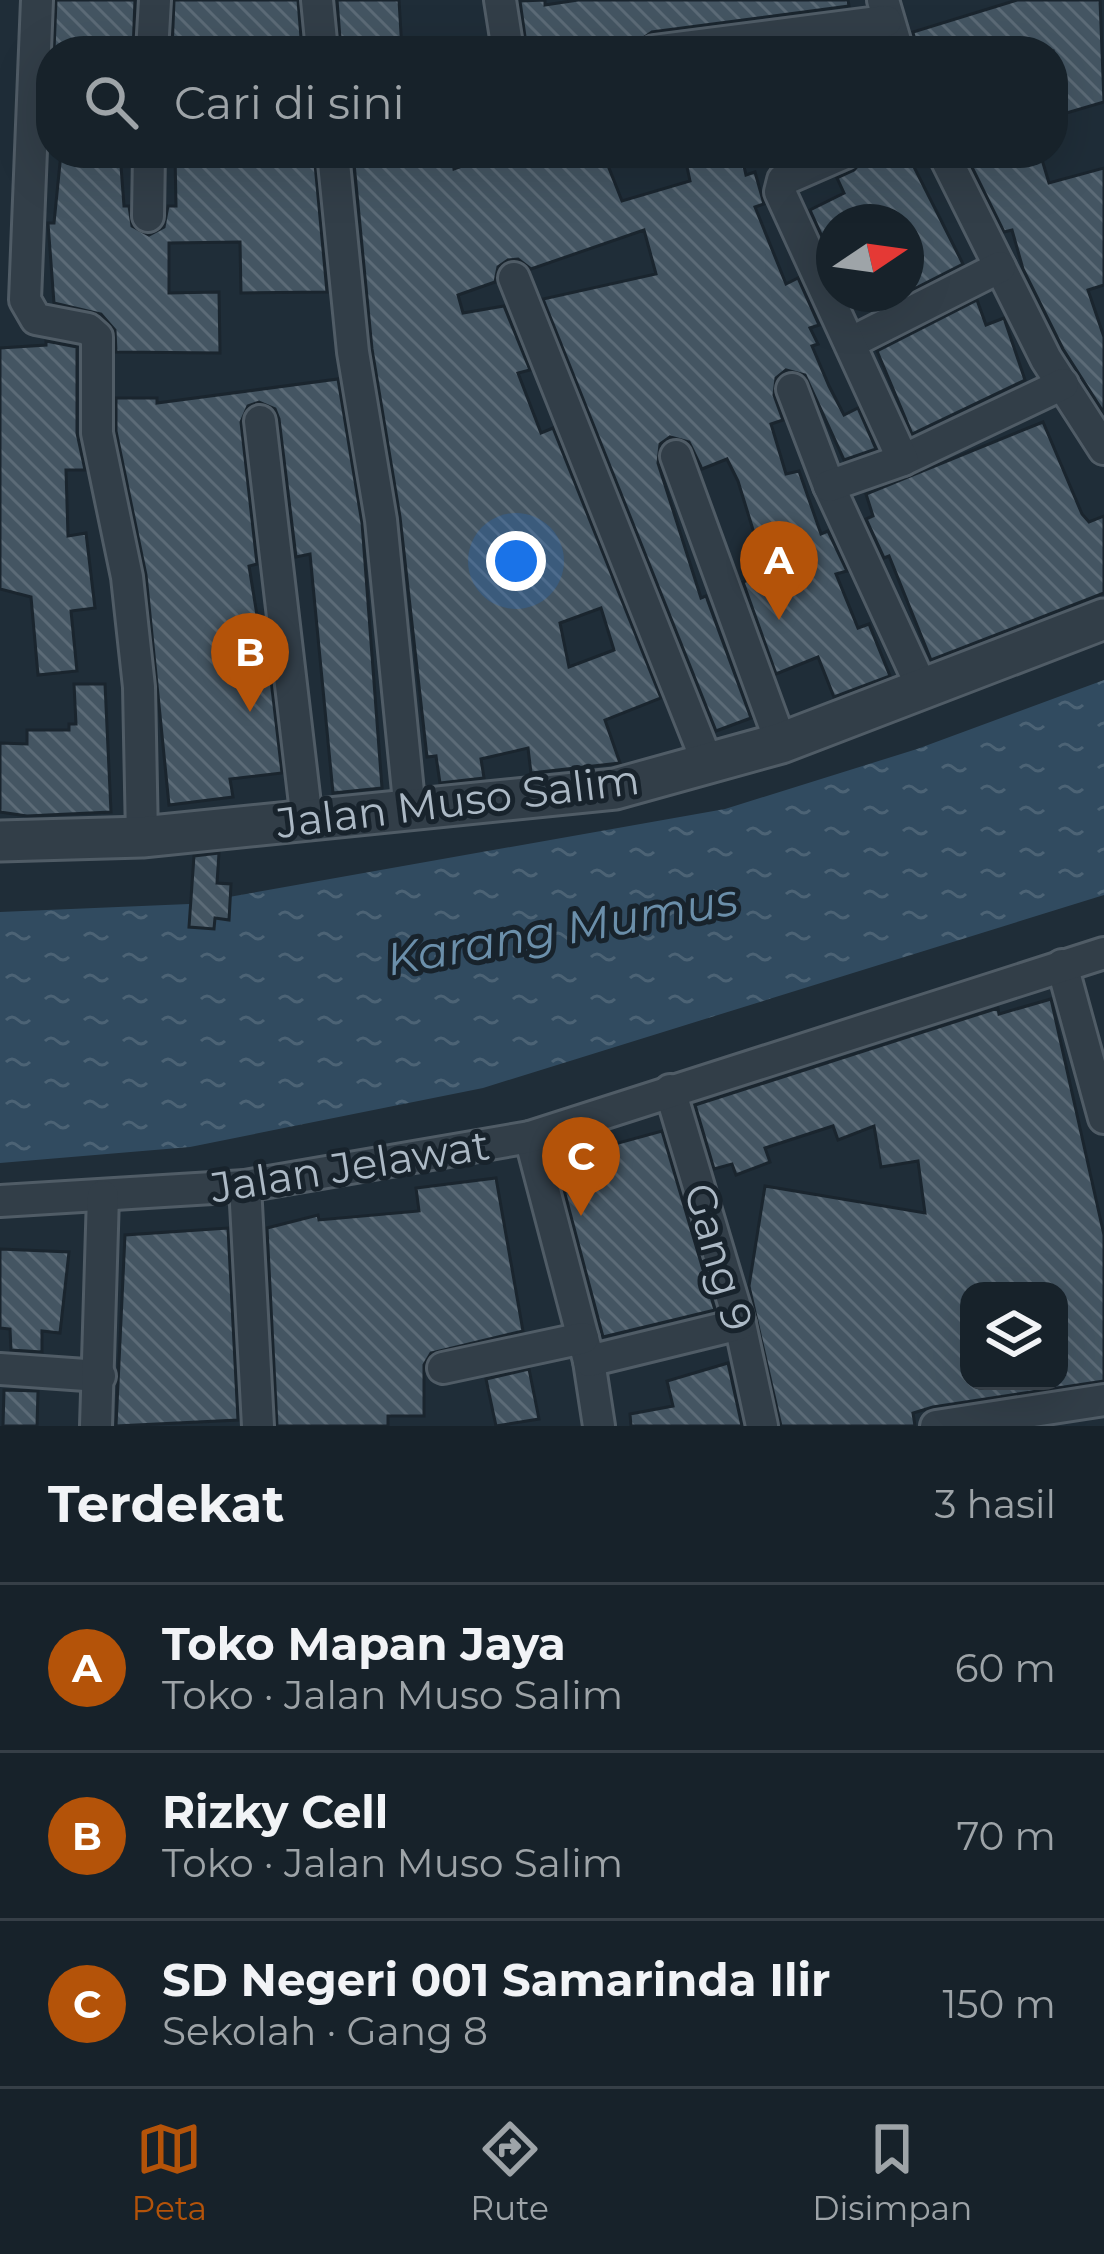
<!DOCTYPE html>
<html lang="id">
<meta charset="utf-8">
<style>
:root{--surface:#17222a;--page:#202a32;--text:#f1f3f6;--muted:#9ea4a8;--line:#363f47;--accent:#b45309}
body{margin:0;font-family:Montserrat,sans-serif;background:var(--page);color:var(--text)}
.controls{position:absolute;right:36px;bottom:36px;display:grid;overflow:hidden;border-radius:24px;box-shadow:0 12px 48px #0002}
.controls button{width:108px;height:108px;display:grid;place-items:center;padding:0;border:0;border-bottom:3px solid var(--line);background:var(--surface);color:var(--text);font:60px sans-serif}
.compass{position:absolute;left:816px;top:204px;width:108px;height:108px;border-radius:50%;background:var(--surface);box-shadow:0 12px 48px #0002;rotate:77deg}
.you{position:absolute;left:516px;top:561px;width:42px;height:42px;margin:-30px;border:9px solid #fff;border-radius:50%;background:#1a73e8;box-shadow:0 0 0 18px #1a73e833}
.badge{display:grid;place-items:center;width:78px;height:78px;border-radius:50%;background:var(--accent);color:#fff;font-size:39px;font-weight:700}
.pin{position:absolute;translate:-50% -99px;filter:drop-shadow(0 3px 6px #0008)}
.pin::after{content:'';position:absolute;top:63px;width:42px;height:36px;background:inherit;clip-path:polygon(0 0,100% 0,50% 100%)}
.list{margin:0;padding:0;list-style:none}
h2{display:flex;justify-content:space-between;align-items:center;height:156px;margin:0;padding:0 48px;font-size:51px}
h2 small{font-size:39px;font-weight:400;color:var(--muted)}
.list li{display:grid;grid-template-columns:78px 1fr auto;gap:36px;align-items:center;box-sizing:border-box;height:168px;padding:0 48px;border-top:3px solid var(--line)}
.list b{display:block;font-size:45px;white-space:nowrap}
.list p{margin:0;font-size:39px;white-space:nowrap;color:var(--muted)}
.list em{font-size:39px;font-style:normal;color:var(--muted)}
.icon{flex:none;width:66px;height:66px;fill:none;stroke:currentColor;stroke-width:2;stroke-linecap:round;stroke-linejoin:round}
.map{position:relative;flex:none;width:1104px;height:1426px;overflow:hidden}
.search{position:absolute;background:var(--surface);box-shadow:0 12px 48px #0002;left:36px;right:36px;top:36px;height:132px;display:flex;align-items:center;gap:30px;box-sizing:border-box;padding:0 42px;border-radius:48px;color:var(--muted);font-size:45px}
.sheet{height:660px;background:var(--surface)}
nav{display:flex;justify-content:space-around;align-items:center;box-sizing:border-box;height:168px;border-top:3px solid var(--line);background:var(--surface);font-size:33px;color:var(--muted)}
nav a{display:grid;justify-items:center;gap:6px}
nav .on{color:var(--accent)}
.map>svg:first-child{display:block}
.water{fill:url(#water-ripples)}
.building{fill:url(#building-back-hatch);stroke:#1a252e;stroke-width:3;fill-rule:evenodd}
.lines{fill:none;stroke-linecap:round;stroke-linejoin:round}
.minor-casing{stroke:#505c66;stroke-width:36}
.tertiary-casing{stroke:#505c66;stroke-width:45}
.minor{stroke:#323e48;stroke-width:30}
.tertiary{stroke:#323e48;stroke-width:39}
.labels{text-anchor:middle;stroke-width:10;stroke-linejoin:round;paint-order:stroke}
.street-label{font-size:42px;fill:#acb9c5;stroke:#18232c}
.water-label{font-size:45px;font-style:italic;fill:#6b8faa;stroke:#18232c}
</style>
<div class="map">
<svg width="1104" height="1426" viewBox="0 0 1104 1426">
<defs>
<pattern id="water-ripples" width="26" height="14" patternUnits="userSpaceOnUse" patternTransform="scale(3)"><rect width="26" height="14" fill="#314b60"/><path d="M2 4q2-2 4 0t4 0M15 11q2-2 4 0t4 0" fill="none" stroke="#4c6375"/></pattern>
<pattern id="building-back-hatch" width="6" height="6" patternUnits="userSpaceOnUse" patternTransform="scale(3)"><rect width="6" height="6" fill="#445562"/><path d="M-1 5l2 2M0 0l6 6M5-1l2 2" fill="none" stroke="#5c6b77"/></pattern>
</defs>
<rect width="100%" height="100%" fill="#1f2d38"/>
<polygon class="water" points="1104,680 1104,895 483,1088 190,1147 0,1163 0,912 189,904 725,809 917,749"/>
<g class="building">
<polygon points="56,0 135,0 133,51 54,51"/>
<polygon points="174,0 298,0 302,51 172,51"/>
<polygon points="337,0 399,0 402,51 341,51"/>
<polygon points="545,0 545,5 578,0 848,0 849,6 652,32 636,43 603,51 527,51 520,1"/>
<polygon points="1017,0 1100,0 1104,102 1053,117 1053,51 917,51 913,32"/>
<polygon points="61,153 120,153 124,206 129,206 132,226 149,235 164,227 168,206 176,206 175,153 314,153 327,292 241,293 240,242 169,243 169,293 219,292 220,353 116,352 115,330 101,314 54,303 48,223 54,223"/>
<path d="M 353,153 L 452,153 L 454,169 L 498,153 L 603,153 L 622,201 L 690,181 L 684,153 L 741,153 L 746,175 L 755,172 L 764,204 L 755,207 L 786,284 L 798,278 L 819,325 L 810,328 L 818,344 L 812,346 L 829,386 L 844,415 L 858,408 L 876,449 L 844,460 L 805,375 L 786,370 L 776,378 L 774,395 L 783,420 L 771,424 L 786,474 L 799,471 L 821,534 L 828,531 L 847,571 L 836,574 L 858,628 L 869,624 L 890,676 L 834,697 L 818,657 L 776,674 L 743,582 L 766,572 L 738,481 L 727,459 L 702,469 L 689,442 L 670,437 L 660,444 L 658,463 L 701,598 L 706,596 L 751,718 L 716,731 L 543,299 L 656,274 L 644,230 L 531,269 L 518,259 L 508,260 L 498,267 L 495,282 L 458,295 L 463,313 L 504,306 L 530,370 L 518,373 L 541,433 L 553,428 L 661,698 L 605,720 L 620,763 L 531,773 L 528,748 L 481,759 L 484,778 L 440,783 L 436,756 L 427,757 L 400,517 L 372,349 ZM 601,608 L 614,650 L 569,667 L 560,623 Z"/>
<polygon points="869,153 907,153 963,264 906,293 906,222 834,222 834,263 810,210 844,193 837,178 854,170"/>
<polygon points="965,153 1040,153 1049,183 1104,168 1104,285 1088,290 1104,337 1104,413 1063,349 1023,269 1012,230 1004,232"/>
<polygon points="977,300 986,325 1004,318 1025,380 912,434 877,351"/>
<polygon points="46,341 77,347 77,433 85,470 66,470 68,536 86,533 95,608 71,611 77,671 38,675 31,597 0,589 0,348 46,345"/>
<polygon points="338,379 362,523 382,788 333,793 310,554 296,557 279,419 275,409 259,402 248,406 241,422 257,564 249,566 262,646 267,646 282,773 230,779 233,797 169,805 146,575 116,431 116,398 157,398 157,403"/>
<polygon points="1043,422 1082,514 1089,522 1104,516 1104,593 931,660 889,556 884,558 866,519 873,516 866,494"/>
<polygon points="74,684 105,684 111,812 27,816 0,812 0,743 27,744 27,730 69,730 69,724 76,724"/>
<polygon points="219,853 217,883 231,884 229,920 215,918 214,929 189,927 194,856"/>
<path d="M 1051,999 L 1104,1235 L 1104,1381 L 933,1407 L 913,1413 L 915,1426 L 781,1426 L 749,1286 L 765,1186 L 925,1213 L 918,1161 L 881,1167 L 874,1126 L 838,1140 L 833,1126 L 765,1148 L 770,1162 L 736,1175 L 732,1164 L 714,1169 L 695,1105 L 998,1008 L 999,1014 ZM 969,1291 L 1059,1291 L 1059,1381 L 969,1381 Z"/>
<polygon points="662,1131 715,1310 603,1337 556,1160"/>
<polygon points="496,1178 523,1331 431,1353 424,1365 424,1416 388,1416 388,1426 277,1426 267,1228 318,1215 319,1220 419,1211 416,1188"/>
<polygon points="228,1228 238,1420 116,1426 125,1235"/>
<polygon points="0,1249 69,1252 60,1333 42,1331 42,1352 11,1350 10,1329 0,1328"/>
<polygon points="728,1363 742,1426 631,1426 630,1414 673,1406 667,1381"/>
<polygon points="529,1369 539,1419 496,1426 486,1379"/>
<polygon points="4,1390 38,1391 37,1426 3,1426"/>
</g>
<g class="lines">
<defs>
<g id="minor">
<polyline points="37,0 25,300 36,319 88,329 97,337 97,433 127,577 139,687 142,837"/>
<polyline points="317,0 322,51"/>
<polyline points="500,0 508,51"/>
<polyline points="883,0 898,51"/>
<polyline points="152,51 155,0"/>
<polyline points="654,51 886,21"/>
<polyline points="333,153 353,352 381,520 410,812"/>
<polyline points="943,153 1046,359 1104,449"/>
<polyline points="148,216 149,153"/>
<polyline points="514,278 708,764"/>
<polyline points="850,343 1000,267"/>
<polyline points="792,389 829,486 923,690"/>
<polyline points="260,421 307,821"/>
<polyline points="676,456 781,743"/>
<polyline points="903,460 1063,384"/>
<polyline points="829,486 903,460 780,192 783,180 845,153"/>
<polyline points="1062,965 1104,1118"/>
<polyline points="670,1090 740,1324 762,1426"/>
<polyline points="530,1137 589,1361 599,1426"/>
<polyline points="245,1186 258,1426"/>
<polyline points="0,1201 245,1186 530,1137 1104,953"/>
<polyline points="589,1361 740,1324"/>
<polyline points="443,1368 583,1338"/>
<polyline points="0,1369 100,1376"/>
<polyline points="96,1426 103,1196"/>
<polyline points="936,1426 1104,1400"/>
</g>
<polyline id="tertiary" points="0,841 142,837 615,789 781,743 1104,619"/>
</defs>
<use href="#minor" class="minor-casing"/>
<use href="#tertiary" class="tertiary-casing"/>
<use href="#minor" class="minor"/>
<use href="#tertiary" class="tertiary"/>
</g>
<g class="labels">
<g class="street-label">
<text transform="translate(458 801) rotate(-7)" y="15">Jalan Muso Salim</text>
<text transform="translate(350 1166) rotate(-9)" y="15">Jalan Jelawat</text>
<text transform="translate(719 1257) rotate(74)" y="15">Gang 9</text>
</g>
<g class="water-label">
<text transform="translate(562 929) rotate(-10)" y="16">Karang Mumus</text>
</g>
</g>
</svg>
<div class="controls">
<button><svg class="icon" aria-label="layers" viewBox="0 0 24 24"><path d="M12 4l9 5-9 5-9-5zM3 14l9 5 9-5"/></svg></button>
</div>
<svg class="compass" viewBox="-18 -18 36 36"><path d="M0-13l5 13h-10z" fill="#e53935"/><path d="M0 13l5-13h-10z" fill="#9ea4a8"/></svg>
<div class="you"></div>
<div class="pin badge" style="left:779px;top:620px">A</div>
<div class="pin badge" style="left:250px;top:712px">B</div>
<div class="pin badge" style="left:581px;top:1216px">C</div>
<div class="search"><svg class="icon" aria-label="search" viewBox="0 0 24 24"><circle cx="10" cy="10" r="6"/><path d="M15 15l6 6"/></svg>Cari di sini</div>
</div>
<section class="sheet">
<h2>Terdekat<small>3 hasil</small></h2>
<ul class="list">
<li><span class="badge">A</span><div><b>Toko Mapan Jaya</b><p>Toko · Jalan Muso Salim</p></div><em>60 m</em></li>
<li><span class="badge">B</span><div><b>Rizky Cell</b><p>Toko · Jalan Muso Salim</p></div><em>70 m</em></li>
<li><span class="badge">C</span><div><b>SD Negeri 001 Samarinda Ilir</b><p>Sekolah · Gang 8</p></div><em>150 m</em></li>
</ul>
</section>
<nav>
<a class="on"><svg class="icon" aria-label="map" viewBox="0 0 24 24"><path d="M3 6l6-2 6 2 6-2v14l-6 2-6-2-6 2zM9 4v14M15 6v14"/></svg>Peta</a>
<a><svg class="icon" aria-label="directions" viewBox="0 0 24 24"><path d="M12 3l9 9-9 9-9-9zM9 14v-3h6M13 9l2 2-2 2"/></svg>Rute</a>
<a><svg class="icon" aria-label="saved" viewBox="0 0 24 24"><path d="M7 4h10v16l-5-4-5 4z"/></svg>Disimpan</a>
</nav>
